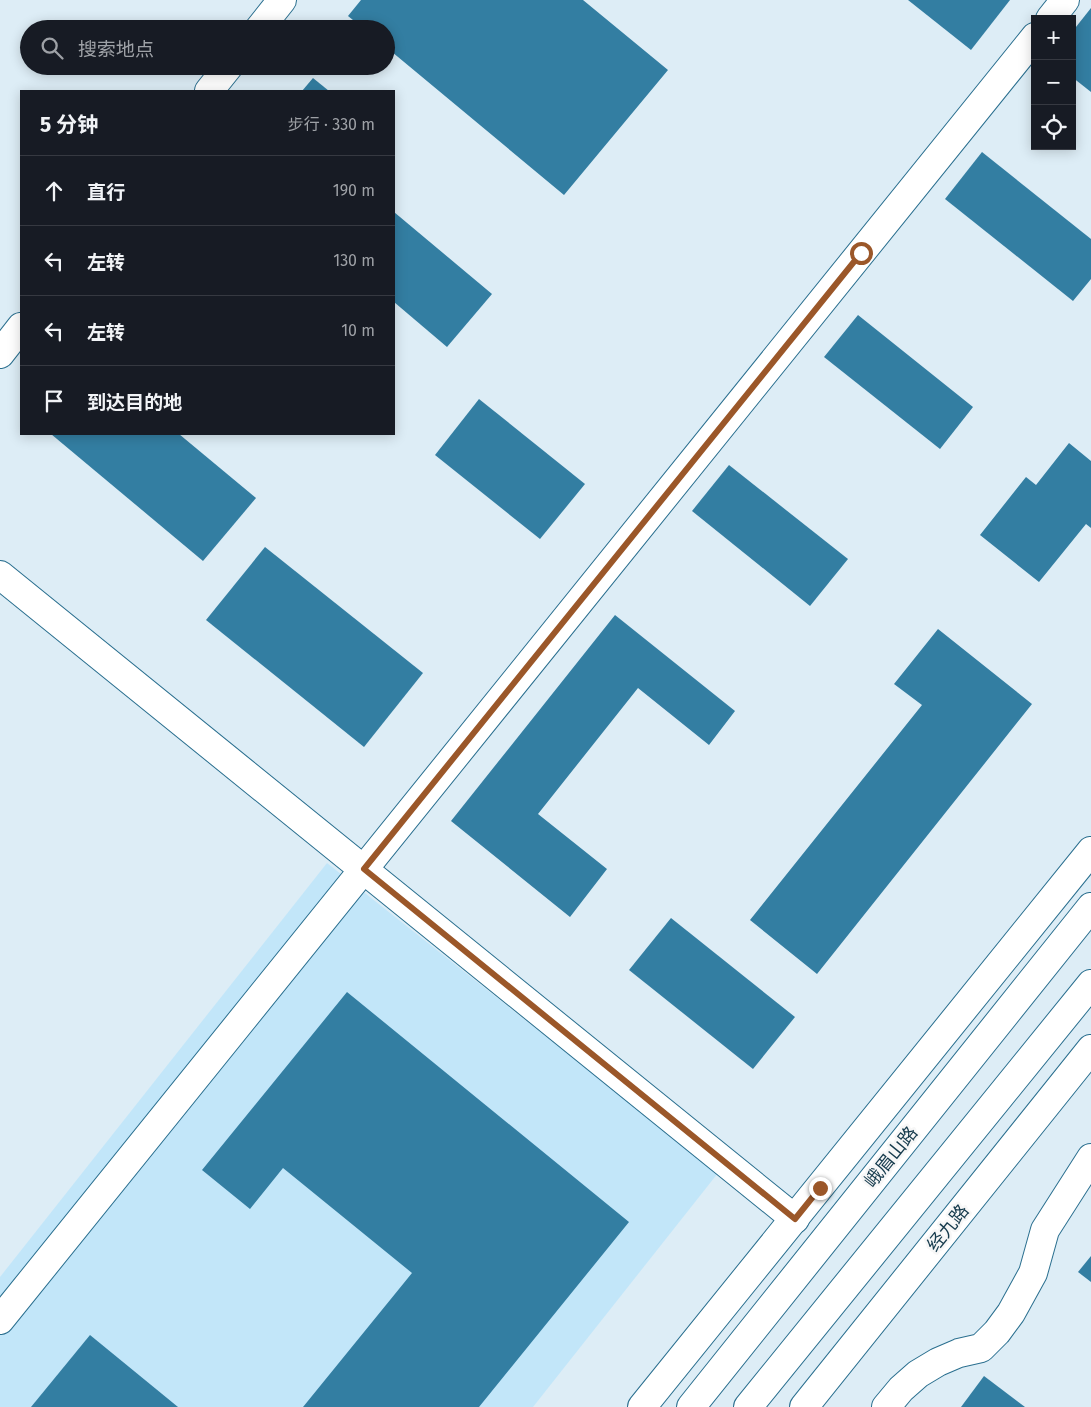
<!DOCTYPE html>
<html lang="zh">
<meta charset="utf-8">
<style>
:root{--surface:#171b24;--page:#20242c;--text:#f1f3f6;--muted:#9ea1a6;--line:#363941}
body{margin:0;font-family:"Fira Sans","Noto Sans SC",sans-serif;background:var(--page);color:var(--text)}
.controls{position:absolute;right:15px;top:15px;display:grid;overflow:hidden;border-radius:0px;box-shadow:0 2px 12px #0003}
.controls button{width:45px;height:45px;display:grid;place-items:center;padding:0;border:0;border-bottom:1px solid var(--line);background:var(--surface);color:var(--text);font:25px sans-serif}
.stop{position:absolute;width:15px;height:15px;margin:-11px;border:4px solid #9b5729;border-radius:50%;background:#fff}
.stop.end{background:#9b5729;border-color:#fff;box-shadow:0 1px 5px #0008}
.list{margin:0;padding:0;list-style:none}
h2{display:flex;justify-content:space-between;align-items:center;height:65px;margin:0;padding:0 20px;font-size:21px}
h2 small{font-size:16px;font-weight:400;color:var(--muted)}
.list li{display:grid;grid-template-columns:32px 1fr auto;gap:15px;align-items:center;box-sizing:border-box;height:70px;padding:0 20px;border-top:1px solid var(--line)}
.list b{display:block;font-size:19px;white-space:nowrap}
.list em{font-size:16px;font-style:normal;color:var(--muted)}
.icon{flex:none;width:28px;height:28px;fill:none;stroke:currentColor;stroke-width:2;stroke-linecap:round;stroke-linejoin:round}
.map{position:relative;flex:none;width:1091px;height:1407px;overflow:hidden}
.search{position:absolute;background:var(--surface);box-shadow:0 2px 12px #0003;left:20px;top:20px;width:375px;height:55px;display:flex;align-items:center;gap:12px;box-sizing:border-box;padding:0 18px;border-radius:28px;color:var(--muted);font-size:19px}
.panel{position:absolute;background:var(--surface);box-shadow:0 2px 12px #0003;left:20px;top:90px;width:375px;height:345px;border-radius:0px}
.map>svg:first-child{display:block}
.built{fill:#c2e6f9}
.building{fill:#337ea2}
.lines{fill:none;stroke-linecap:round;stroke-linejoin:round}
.minor-casing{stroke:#2a6f8f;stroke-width:30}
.minor{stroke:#fff;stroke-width:28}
.route{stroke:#9b5729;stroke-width:6}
.labels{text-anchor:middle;stroke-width:5;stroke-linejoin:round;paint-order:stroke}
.street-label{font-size:18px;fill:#153a4c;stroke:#f7f7f7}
</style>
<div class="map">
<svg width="1091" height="1407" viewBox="0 0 1091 1407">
<rect width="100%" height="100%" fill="#ddedf6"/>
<polygon class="built" points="327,863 718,1173 533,1407 0,1407 0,1277"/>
<g class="building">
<polygon points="361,0 583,0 668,70 564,195 386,47 386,29 364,29 348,16"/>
<polygon points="908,0 1010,0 971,50"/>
<polygon points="1091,8 1091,92 1072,77 1072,32"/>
<polygon points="313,78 329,91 302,91"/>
<polygon points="982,152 1091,239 1091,279 1073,301 945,199"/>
<polygon points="394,212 492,294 447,347 394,302"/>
<polygon points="858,315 973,407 940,449 824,357"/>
<polygon points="479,399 585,484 540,539 435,455"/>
<polygon points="51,434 179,434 256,498 203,561"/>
<polygon points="1069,443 1091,461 1091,528 1086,524 1039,582 980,535 1026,477 1036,485"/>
<polygon points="729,465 848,559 810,606 692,511"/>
<polygon points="265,547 423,673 364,747 206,620"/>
<polygon points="615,615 735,711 709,745 638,688 538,814 607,869 570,917 451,821"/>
<polygon points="938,629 1032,704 817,974 750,920 922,705 894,684"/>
<polygon points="671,918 795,1017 753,1069 629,970"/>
<polygon points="347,992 629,1222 479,1407 303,1407 412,1273 283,1168 250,1209 202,1170"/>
<polygon points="1091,1256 1091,1282 1078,1272"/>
<polygon points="90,1335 178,1407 31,1407"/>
<polygon points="984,1376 1025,1407 961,1407"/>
</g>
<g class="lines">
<defs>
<g id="minor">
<polyline points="1050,19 1065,0"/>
<polyline points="259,29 282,0"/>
<polyline points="209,91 229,66"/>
<polyline points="0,354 21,327"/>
<polyline points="0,575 795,1219"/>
<polyline points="0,1320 1035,37"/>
<polyline points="642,1407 1091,851"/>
<polyline points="691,1407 1091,907"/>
<polyline points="748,1407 1091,984"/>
<polyline points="804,1407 1091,1049"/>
<polyline points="886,1407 901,1389 918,1374 938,1362 959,1353 981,1348 997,1332 1011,1313 1033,1273 1045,1230 1091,1158"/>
</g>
</defs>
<use href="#minor" class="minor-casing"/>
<use href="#minor" class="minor"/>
</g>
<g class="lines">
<polyline class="route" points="820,1188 795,1219 364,869 861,253"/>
</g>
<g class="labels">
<g class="street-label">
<text transform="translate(891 1157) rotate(-51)" y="6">峨眉山路</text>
<text transform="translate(948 1228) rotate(-51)" y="6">经九路</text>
</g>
</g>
</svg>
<div class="controls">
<button>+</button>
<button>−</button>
<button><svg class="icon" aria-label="locate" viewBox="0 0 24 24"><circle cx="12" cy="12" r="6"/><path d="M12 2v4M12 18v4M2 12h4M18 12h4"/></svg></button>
</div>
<div class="stop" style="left:861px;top:253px"></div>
<div class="stop end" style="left:820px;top:1188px"></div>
<div class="search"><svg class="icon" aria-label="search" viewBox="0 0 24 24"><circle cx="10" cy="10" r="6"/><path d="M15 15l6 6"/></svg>搜索地点</div>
<section class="panel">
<h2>5 分钟<small>步行 · 330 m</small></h2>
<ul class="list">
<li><svg class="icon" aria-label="ahead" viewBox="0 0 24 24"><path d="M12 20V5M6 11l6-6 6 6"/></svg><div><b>直行</b></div><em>190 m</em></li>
<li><svg class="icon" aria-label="left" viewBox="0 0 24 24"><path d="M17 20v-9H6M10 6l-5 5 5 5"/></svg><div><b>左转</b></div><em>130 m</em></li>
<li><svg class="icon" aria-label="left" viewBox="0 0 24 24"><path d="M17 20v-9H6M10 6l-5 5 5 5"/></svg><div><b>左转</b></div><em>10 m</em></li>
<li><svg class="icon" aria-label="arrive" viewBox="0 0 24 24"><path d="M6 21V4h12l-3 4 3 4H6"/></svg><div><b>到达目的地</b></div></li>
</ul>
</section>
</div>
